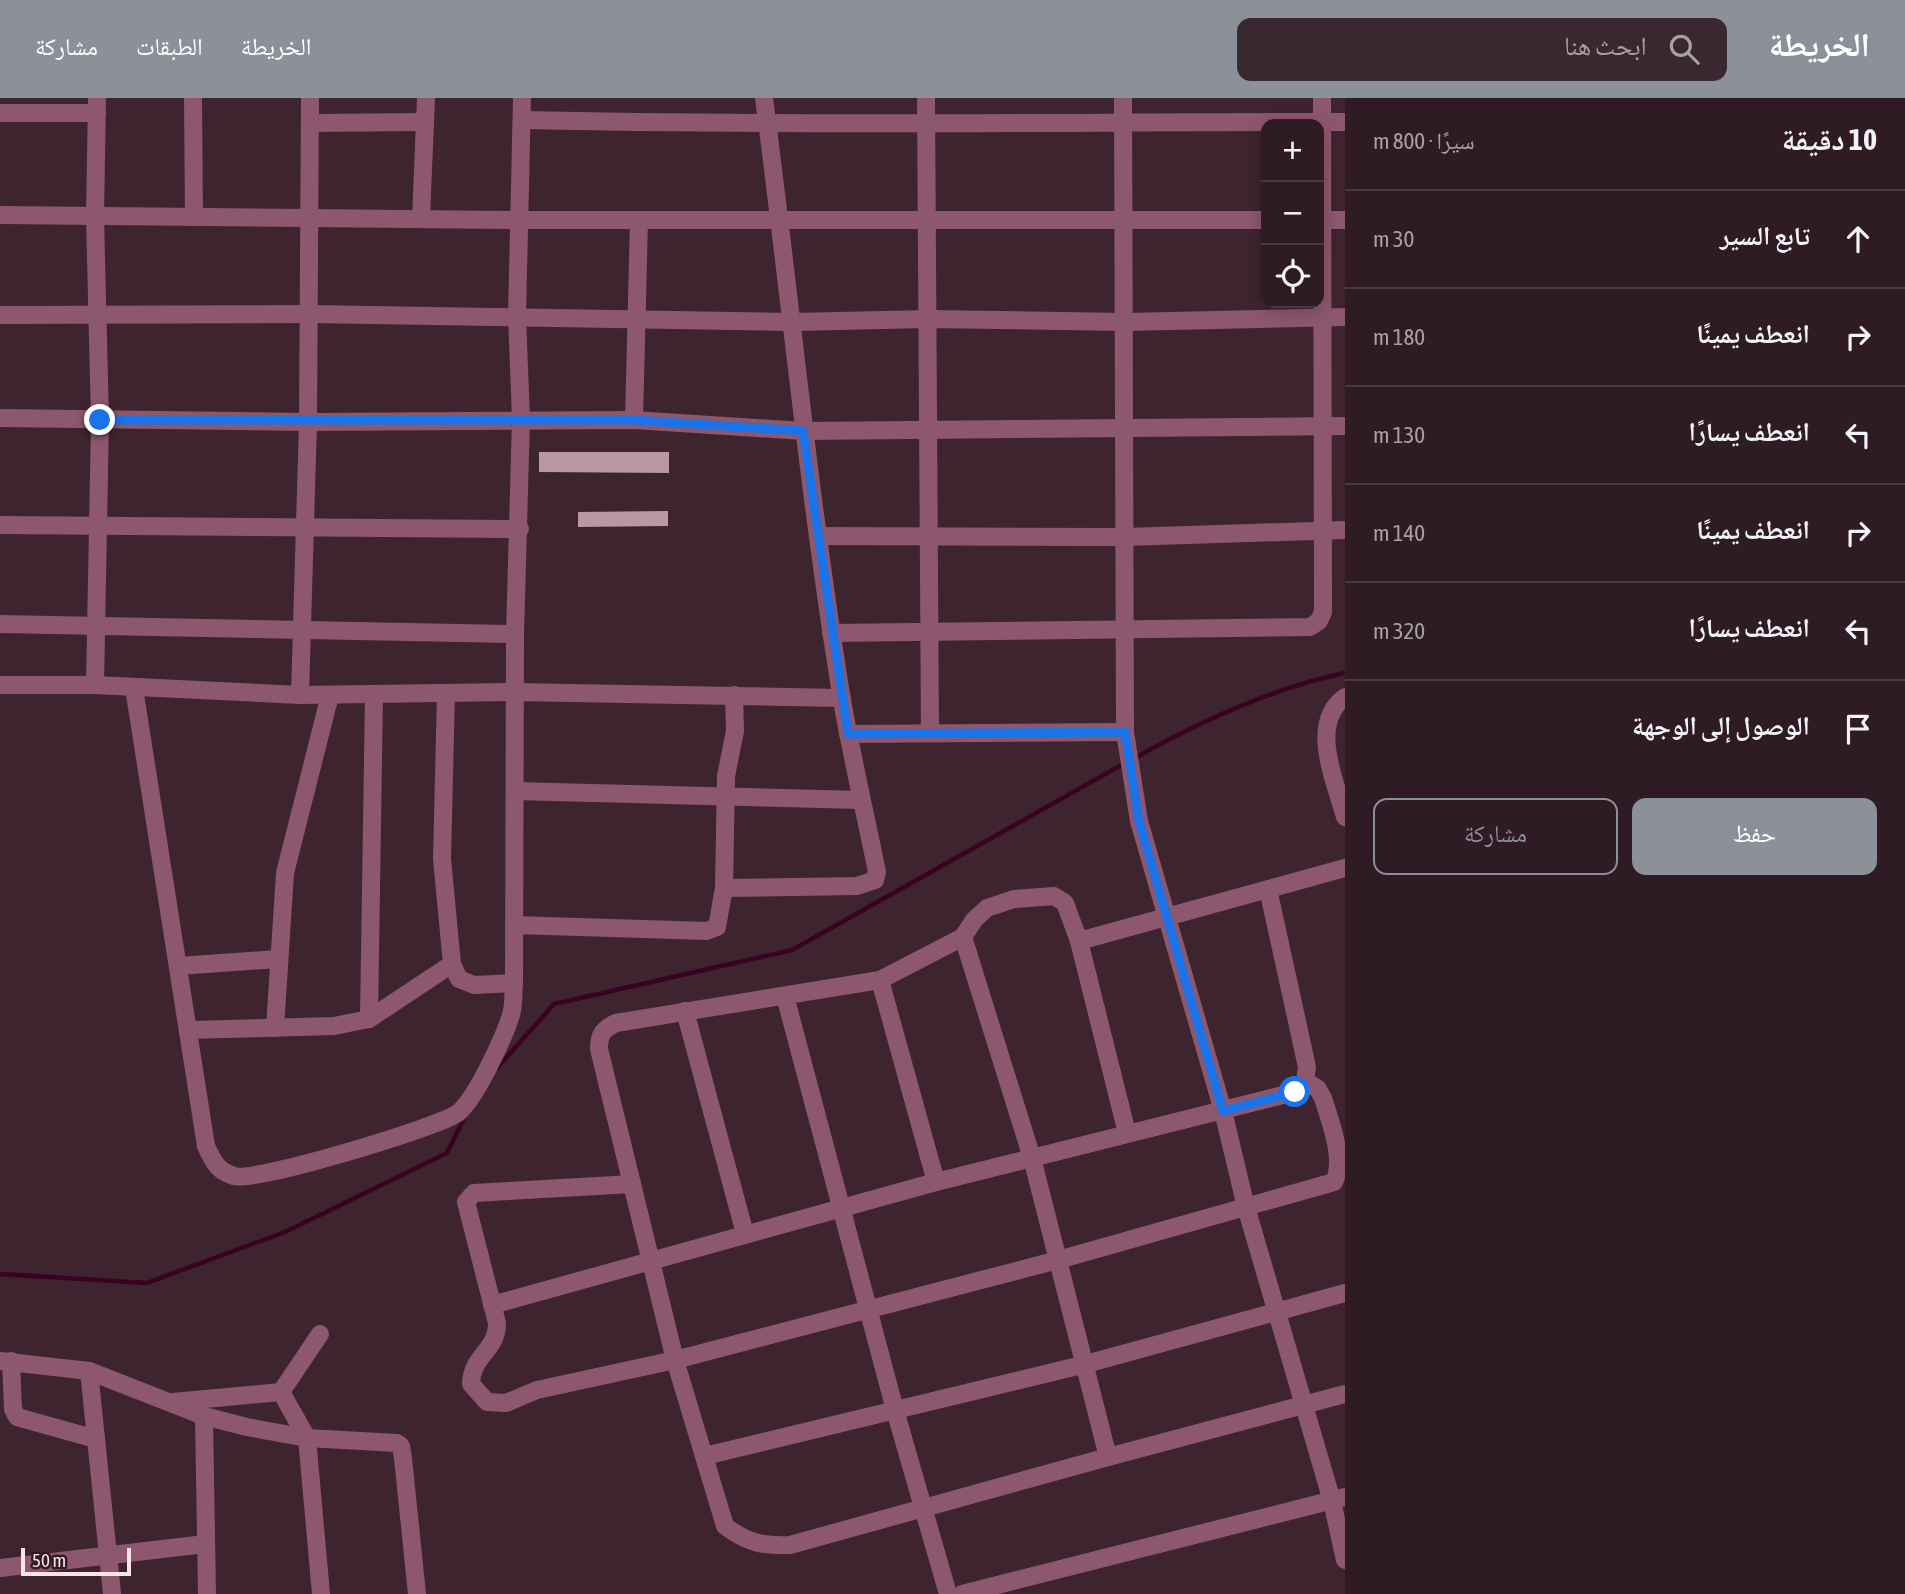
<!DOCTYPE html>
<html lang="ar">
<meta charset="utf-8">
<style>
:root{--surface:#2e1b23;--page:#3a2830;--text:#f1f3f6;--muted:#a7a1a6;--line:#493941;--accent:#8c9099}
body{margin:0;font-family:"Asap Condensed","Noto Naskh Arabic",sans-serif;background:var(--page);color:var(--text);direction:rtl}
.controls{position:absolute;right:21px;top:21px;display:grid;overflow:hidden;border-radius:14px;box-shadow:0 4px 18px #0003}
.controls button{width:63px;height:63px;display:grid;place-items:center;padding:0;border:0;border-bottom:2px solid var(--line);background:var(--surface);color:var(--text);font:35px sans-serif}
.scale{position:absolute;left:21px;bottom:18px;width:110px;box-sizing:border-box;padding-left:7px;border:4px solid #f6e4ea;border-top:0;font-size:19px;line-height:24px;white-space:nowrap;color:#f6e4ea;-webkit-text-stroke:5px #341a25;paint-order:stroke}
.stop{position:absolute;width:21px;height:21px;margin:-16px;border:5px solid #1a73e8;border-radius:50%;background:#fff}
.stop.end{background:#1a73e8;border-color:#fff;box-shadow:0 2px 7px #0008}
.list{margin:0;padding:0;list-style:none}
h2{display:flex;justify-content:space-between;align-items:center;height:91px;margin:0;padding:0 28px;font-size:30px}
h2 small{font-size:23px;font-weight:400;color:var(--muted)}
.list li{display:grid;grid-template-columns:46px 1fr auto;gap:21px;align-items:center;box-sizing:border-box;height:98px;padding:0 28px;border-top:2px solid var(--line)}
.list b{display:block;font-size:26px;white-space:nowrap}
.list em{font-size:23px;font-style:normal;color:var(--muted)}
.actions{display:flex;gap:14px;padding:21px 28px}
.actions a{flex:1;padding:16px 0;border:2px solid var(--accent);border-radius:14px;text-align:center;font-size:24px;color:var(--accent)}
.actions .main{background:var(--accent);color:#fff}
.icon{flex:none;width:38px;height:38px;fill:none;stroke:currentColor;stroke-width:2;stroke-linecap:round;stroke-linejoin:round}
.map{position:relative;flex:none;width:1345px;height:1496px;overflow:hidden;direction:ltr}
header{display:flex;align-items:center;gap:42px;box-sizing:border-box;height:98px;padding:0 35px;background:var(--accent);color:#fff}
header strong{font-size:33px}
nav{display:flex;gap:38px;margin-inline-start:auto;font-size:24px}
.search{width:490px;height:63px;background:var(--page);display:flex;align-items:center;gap:18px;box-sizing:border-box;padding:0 24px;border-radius:14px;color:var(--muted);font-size:26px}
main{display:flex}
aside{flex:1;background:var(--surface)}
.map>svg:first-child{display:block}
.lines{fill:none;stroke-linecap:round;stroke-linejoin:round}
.stream{stroke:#390220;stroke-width:4.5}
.building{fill:#b997a3}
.minor{stroke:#8d576e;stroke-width:18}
.route{stroke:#1a73e8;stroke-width:9}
</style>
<header>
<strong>الخريطة</strong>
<div class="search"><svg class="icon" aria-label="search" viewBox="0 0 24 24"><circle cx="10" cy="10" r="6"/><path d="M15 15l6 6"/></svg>ابحث هنا</div>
<nav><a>الخريطة</a><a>الطبقات</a><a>مشاركة</a></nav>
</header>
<main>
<aside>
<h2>10 دقيقة<small>سيرًا · 800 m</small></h2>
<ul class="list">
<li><svg class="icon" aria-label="ahead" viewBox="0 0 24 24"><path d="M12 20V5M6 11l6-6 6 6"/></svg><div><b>تابع السير</b></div><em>30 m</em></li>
<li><svg class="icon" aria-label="right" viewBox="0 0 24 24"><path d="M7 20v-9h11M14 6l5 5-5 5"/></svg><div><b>انعطف يمينًا</b></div><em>180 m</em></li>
<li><svg class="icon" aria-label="left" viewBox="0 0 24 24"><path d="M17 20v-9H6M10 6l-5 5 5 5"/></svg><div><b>انعطف يسارًا</b></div><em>130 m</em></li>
<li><svg class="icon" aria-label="right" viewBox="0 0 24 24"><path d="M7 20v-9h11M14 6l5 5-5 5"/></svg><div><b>انعطف يمينًا</b></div><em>140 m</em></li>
<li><svg class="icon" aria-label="left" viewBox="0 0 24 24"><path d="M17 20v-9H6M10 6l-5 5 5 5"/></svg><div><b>انعطف يسارًا</b></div><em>320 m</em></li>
<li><svg class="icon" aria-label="arrive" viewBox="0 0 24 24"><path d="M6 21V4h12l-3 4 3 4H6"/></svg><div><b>الوصول إلى الوجهة</b></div></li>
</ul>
<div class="actions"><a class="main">حفظ</a><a>مشاركة</a></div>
</aside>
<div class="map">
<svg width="1345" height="1496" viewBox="0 0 1345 1496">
<rect width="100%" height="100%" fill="#3e242f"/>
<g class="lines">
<g class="stream">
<path d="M 1133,661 C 1199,624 1271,590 1345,575"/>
<polyline points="497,970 554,906 792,852 1125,665"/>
<polyline points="0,1176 147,1185 285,1134 447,1055 465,1018"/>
</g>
</g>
<g class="building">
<polygon points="539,354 669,354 669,375 539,374"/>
<polygon points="668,413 668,428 578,429 578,414"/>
</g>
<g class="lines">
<g class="minor">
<polyline points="193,0 194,118"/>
<polyline points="926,0 930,635"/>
<polyline points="1123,0 1125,634 1139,723 1223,1013 1246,1109 1332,1403 1345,1462"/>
<polyline points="0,15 97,15"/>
<path d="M 522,22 C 796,28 1071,24 1345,24"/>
<polyline points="310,25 424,24"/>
<polyline points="0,117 521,122 1266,122"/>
<polyline points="421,120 426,0"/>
<polyline points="1319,122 1345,122"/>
<polyline points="0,217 309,216 793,224 928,221 1125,224 1345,219"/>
<polyline points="0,320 308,324 634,322 803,333 1345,328"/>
<polyline points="634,322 639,122"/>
<polyline points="0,427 520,431"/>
<polyline points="818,438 1125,439 1345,432"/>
<polyline points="0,526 515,536"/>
<polyline points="831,535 1310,529 1319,523 1323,514 1322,0"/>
<polyline points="0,587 95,587 300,597 515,594 842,600"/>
<polyline points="95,587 100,322 95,118 97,0"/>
<path d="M 134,590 L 206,1048 C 213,1063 217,1073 234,1078 C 254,1085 439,1029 458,1015 C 476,1000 504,940 511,917 C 514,907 513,896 514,885 L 515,536 L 521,321 L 517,218 L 522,0"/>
<polyline points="446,595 442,761 452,866 459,881 474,887 514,885"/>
<polyline points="300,597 308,324 310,0"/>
<path d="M 1345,599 C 1308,625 1336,685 1345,719"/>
<polyline points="848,636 1125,634"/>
<polyline points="515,693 860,702"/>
<path d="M 724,790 L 857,788 L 875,782 L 877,774 C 865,714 851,656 841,596 C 809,398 790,199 764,0"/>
<polyline points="514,827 707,833 717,829 724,790 726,678 735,633 734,597"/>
<polyline points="963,839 1032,1060 1108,1359 1345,1296"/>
<path d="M 1079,843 L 1065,805 L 1054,798 L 1014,801 L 987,810 L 974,822 L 963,839 L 880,882 L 616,925 C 603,931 599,936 599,951 L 675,1262 L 725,1428 C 747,1445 763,1448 790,1447 L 1108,1359"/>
<polyline points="178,868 278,861"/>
<polyline points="880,882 936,1084"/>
<polyline points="785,898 895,1312 948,1496"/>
<polyline points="685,913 745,1136"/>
<polyline points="369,921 374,596"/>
<polyline points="275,930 285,775 330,597"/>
<polyline points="188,932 334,928 369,921 452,866"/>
<polyline points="1127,1035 1079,843 1345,770"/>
<path d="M 632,1086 L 474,1095 L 466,1104 L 497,1225 C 497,1254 472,1256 471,1286 L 487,1304 L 506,1305 L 537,1292 L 675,1262 L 1058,1162 L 1334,1084 C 1345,1061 1331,1026 1323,1000 L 1318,991 L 1305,983"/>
<polyline points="492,1207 936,1084 1295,994 1305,983 1307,969 1268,791"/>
<polyline points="0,1263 89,1273 204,1318 247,1329 307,1340 397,1345 401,1348 403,1360 417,1496"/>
<polyline points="11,1263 13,1311 17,1319 96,1341"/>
<polyline points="89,1273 112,1496"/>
<polyline points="281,1294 307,1340 321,1496"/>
<polyline points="281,1294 320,1236"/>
<polyline points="173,1304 281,1294"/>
<polyline points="204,1318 207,1496"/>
<polyline points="705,1358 1086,1266 1345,1195"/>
<polyline points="0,1470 205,1446"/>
<polyline points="962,1496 1345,1399"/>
</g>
</g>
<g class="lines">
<polyline class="route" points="100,322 634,322 803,333 848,636 1125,634 1139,723 1223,1013 1295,994"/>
</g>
</svg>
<div class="controls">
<button>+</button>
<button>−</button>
<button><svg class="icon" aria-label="locate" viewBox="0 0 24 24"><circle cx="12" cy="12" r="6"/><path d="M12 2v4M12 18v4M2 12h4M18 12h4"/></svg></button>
</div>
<div class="scale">50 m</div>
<div class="stop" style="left:1295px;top:994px"></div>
<div class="stop end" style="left:100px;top:322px"></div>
</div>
</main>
